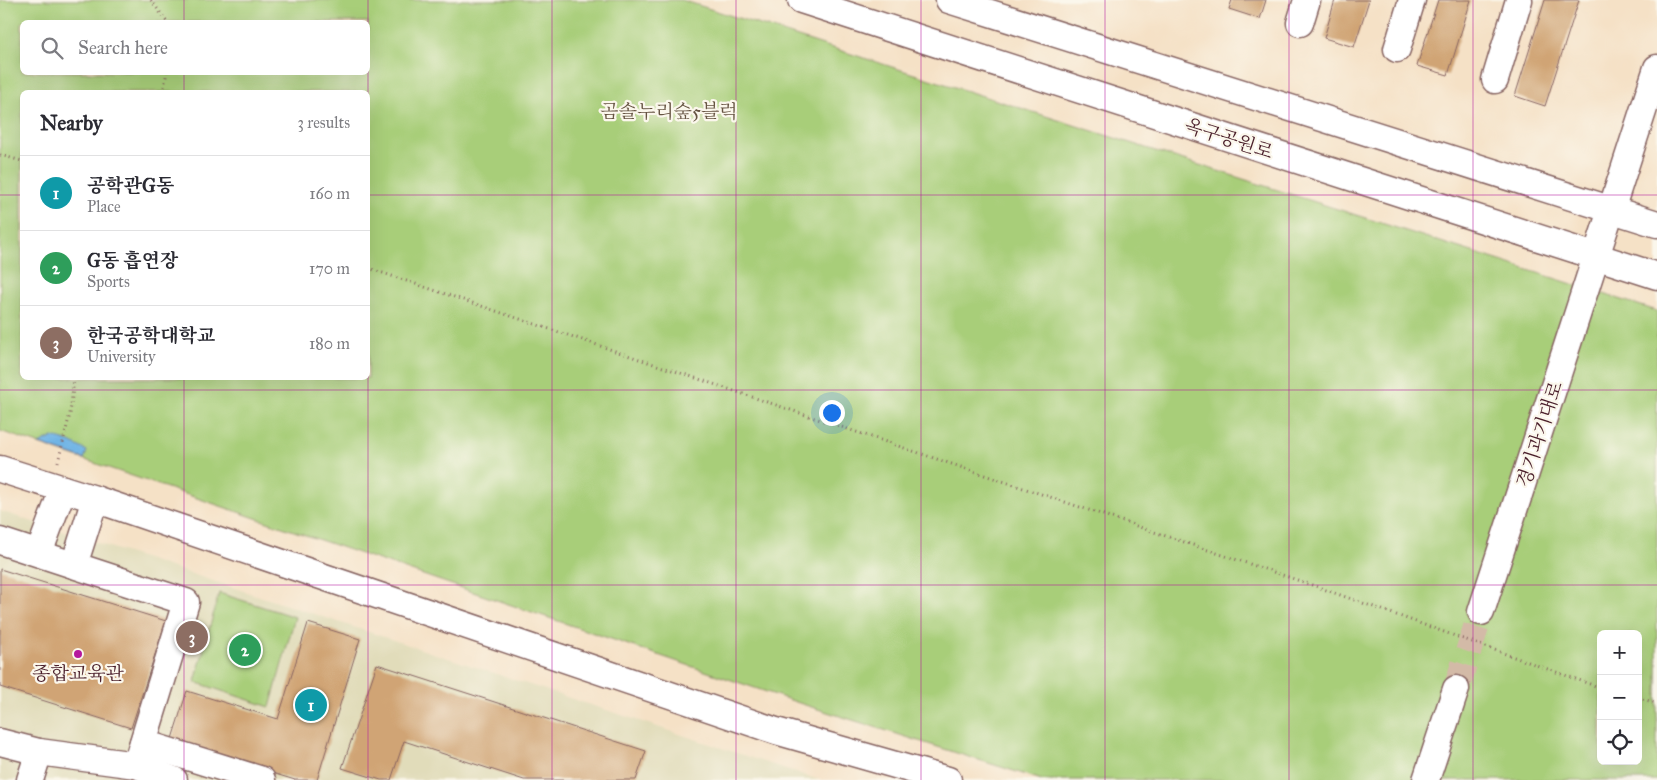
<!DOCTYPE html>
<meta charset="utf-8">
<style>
:root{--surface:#fff;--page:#f2f2f3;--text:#2b2b33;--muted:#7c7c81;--line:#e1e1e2;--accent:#1a73e8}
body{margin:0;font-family:"IM FELL Great Primer","Noto Serif KR",serif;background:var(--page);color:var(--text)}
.controls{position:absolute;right:15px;bottom:15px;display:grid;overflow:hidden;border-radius:8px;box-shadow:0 5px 20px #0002}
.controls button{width:45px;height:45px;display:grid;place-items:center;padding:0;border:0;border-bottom:1px solid var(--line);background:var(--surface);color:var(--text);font:25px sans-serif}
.you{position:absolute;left:831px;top:412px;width:18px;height:18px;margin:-12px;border:4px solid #fff;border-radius:50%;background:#1a73e8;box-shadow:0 0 0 8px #1a73e833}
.badge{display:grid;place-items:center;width:32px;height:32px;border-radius:50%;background:var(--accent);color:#fff;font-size:16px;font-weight:700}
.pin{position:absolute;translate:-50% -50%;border:2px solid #fff;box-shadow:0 1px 5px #0006}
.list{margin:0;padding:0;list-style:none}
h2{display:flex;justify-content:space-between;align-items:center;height:65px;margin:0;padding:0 20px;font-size:21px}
h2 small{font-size:16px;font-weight:400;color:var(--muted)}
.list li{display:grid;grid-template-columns:32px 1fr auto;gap:15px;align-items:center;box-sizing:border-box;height:75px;padding:0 20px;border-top:1px solid var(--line)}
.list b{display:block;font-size:19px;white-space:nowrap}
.list p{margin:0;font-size:16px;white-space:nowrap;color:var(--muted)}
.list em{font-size:16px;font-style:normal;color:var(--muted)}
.icon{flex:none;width:28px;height:28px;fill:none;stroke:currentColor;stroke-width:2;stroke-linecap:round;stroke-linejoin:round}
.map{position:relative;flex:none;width:1657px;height:780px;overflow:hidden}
.search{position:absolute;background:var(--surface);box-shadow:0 5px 20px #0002;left:20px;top:20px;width:350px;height:55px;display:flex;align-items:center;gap:12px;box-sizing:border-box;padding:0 18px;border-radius:8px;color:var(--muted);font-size:19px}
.panel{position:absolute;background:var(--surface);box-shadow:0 5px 20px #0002;left:20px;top:90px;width:350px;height:290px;border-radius:8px}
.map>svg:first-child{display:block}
.built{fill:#e1dcba}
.green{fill:#a8ce79;stroke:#797652;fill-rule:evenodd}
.water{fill:#6fb4e5;stroke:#5c6a88}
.building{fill:#d0a475}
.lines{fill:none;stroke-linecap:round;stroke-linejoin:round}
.minor-tunnel{stroke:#d3baa7;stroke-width:26;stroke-dasharray:26 13;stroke-linecap:butt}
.minor-casing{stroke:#866361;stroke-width:29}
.path{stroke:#866361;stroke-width:3;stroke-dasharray:1 4;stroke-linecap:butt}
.minor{stroke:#fff;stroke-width:26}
.grid{fill:none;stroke:#b5179e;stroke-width:1;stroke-opacity:0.55}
.poi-dot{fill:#b5179e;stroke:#fbf7ec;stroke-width:2}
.labels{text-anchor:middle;stroke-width:4.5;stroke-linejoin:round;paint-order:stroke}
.park-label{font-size:19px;fill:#665442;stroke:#fbf7ec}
.street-label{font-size:19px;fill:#4a1f2b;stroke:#fbf7ec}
.poi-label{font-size:19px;fill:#4a1f2b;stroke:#fbf7ec}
</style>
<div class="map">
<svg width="1657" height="780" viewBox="0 0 1657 780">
<rect width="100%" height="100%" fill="#fbf7ec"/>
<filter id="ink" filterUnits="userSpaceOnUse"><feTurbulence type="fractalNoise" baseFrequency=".02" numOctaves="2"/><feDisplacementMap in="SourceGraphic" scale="10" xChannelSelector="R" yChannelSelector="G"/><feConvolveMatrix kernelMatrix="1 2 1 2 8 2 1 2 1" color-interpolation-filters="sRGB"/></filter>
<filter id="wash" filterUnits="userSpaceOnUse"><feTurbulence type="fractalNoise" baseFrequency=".0096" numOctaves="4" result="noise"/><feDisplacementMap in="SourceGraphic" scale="20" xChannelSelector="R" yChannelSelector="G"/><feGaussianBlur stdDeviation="1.12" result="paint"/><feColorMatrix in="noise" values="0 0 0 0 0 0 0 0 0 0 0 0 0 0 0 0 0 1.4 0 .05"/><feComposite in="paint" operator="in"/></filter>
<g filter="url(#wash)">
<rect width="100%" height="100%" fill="#f5e1c6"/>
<polygon class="built" points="0,511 819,780 0,780"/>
<g class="green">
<path d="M 0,0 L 682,0 L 1657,311 L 1657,780 L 1042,780 L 802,704 L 0,431 ZM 22,22 L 368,22 L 368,72 L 22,72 ZM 22,92 L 368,92 L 368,378 L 22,378 ZM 1601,634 L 1638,634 L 1638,761 L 1601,761 Z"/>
<polygon points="219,593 295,617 270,707 195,682"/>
</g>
<polygon class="water" points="53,437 70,442 87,451 84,459 39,444"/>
<g id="blocks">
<g class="building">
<polygon points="1232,0 1266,0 1260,19 1229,9"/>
<polygon points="1335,0 1369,0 1354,47 1324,38"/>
<polygon points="1438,0 1471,0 1448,75 1417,66"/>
<polygon points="1545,0 1579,0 1545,106 1515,96"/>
<polygon points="0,569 166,621 131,728 0,687"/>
<polygon points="308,623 360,639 317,780 295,780 171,742 187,691 278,719"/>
<polygon points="377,664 646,751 636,780 524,780 404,741 391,780 381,780 342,768"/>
</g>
</g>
</g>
<g filter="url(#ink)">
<use href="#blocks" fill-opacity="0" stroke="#866361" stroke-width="1"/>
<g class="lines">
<polyline class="minor-tunnel" points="1456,689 1481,612"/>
<defs>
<g id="minor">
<polyline points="801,0 1657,276"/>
<polyline points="949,0 1657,224"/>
<polyline points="1300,23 1307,0"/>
<polyline points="1397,49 1412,0"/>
<polyline points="1495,80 1519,0"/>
<polyline points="0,469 95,499 776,731 948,780"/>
<polyline points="0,541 186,602 136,765 174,780"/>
<polyline points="39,553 63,489"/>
<polyline points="74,565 95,499"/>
<polyline points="1481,612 1657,68"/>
<polyline points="0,742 39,752 136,765"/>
<polyline points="143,743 262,780"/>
<polyline points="30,780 39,752"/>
<polyline points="1426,780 1456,689"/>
</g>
</defs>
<use href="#minor" class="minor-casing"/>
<g class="path">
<polyline points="151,0 167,22"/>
<polyline points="163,92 167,72"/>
<polyline points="0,155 22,161"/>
<polyline points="368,268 1315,586 1601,688"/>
<polyline points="58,462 70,414 74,378"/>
<polyline points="1638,698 1657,703"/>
</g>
<use href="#minor" class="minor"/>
</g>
</g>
<path class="grid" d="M 184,0 L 184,22M 368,0 L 368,780M 552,0 L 552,780M 736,0 L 736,780M 921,0 L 921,780M 1105,0 L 1105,780M 1289,0 L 1289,780M 1473,0 L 1473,780M 184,72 L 184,92M 0,195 L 22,195M 368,195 L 1657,195M 184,378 L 184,780M 0,390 L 1657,390M 0,585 L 1657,585"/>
<circle class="poi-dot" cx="78" cy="654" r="5"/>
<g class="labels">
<g class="park-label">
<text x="669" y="118">곰솔누리숲5블럭</text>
</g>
<g class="street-label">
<text transform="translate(1229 138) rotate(18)" y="7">옥구공원로</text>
<text transform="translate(1539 434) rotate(-72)" y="7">경기과기대로</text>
</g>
<g class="poi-label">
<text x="78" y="680">종합교육관</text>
</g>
</g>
</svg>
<div class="controls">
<button>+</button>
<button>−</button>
<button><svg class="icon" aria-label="locate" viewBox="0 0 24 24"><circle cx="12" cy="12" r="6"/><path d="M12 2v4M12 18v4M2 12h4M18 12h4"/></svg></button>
</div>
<div class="you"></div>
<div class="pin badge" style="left:311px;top:705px;background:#0f9aa8">1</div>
<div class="pin badge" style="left:245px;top:650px;background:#2e9e5b">2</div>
<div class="pin badge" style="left:192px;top:637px;background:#8d6e63">3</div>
<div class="search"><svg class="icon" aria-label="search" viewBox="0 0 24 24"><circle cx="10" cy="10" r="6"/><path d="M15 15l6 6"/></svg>Search here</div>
<section class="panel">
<h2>Nearby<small>3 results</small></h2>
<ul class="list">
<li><span class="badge" style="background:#0f9aa8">1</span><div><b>공학관G동</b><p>Place</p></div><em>160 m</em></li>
<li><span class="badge" style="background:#2e9e5b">2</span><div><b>G동 흡연장</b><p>Sports</p></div><em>170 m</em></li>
<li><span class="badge" style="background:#8d6e63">3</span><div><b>한국공학대학교</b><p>University</p></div><em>180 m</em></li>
</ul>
</section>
</div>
